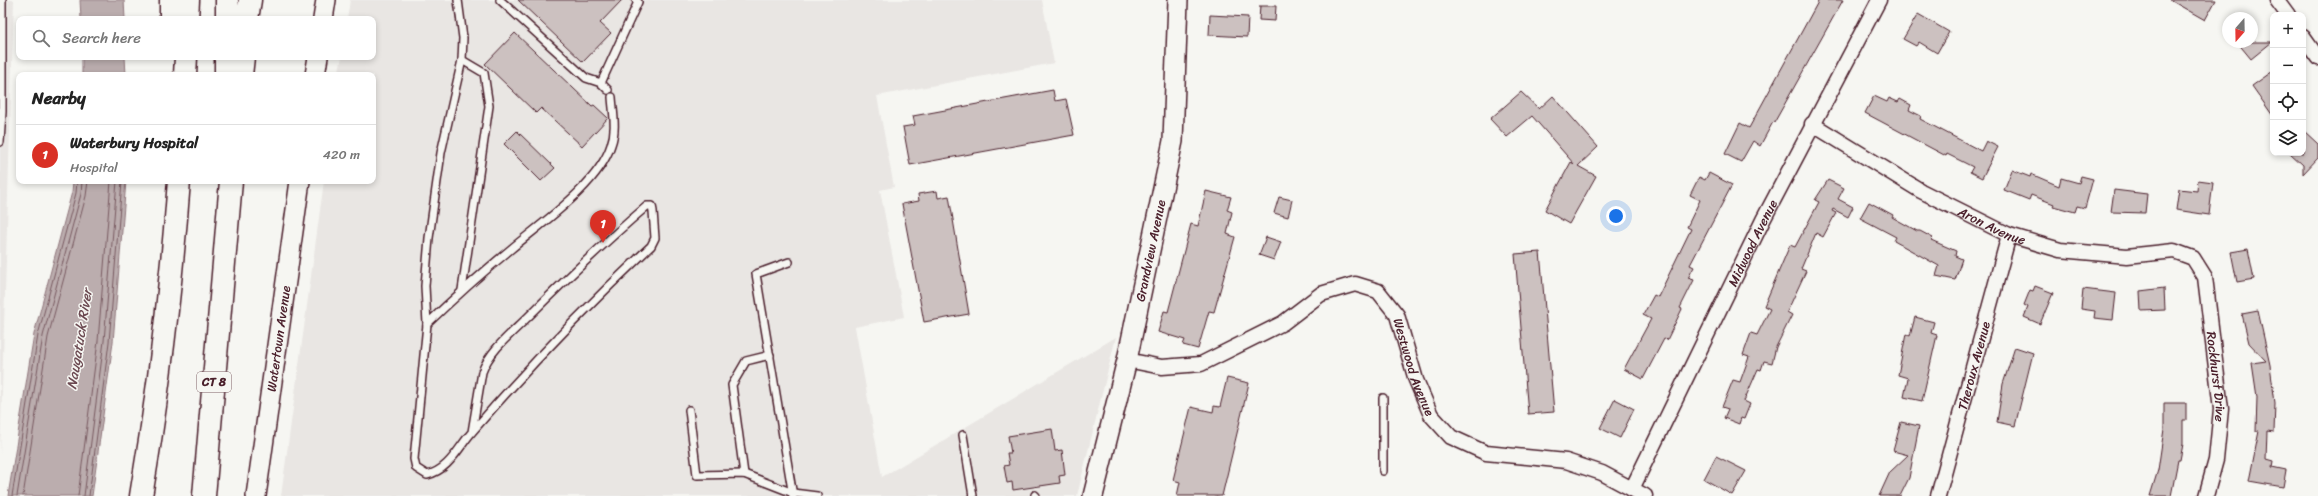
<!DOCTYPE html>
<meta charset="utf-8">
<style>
:root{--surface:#fff;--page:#f6f6f6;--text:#222;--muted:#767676;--line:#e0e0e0;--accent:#d93025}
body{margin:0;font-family:Sriracha,sans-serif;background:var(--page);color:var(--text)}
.controls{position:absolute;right:12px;top:12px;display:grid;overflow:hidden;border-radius:8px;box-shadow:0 2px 6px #0003}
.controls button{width:36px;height:36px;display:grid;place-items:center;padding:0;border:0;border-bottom:1px solid var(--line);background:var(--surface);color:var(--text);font:20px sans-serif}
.compass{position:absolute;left:2222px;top:12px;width:36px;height:36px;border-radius:50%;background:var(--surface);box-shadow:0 2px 6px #0003;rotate:200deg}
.you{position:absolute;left:1616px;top:216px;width:14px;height:14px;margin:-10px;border:3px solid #fff;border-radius:50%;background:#1a73e8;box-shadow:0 0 0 6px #1a73e833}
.badge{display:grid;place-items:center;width:26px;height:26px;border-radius:50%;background:var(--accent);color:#fff;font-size:13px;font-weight:700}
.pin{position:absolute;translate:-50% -33px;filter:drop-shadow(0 1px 2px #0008)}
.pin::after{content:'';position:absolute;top:21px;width:14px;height:12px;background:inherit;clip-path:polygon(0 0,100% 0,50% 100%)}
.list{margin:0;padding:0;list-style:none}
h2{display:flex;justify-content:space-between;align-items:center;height:52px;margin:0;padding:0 16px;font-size:17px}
h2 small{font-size:13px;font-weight:400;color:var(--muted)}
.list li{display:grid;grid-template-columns:26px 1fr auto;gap:12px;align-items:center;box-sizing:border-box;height:60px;padding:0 16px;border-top:1px solid var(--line)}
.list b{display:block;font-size:15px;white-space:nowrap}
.list p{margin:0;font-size:13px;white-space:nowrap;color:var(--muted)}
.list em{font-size:13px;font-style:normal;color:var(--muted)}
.icon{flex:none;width:22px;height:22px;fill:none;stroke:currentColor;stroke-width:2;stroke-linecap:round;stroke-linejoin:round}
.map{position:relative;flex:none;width:2318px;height:496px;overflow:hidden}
.search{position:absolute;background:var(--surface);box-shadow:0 2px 6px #0003;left:16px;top:16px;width:360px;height:44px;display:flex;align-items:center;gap:10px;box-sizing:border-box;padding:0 14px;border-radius:8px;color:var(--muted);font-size:15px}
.panel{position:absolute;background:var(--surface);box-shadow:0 2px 6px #0003;left:16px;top:72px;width:360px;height:112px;border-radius:8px}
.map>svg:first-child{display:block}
.built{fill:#e9e6e3}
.water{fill:#bbadae;stroke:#8e747a}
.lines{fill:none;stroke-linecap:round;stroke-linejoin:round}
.shore{stroke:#77585f;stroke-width:1}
.building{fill:#ccc1c0;stroke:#4a1f2b}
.service-casing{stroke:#4a1f2b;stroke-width:10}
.minor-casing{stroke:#4a1f2b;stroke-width:17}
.secondary-casing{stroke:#4a1f2b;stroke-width:22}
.motorway-casing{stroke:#4a1f2b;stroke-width:25}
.service{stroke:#f6f6f2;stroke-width:7}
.minor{stroke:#f6f6f2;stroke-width:14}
.secondary{stroke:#f6f6f2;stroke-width:19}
.motorway{stroke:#f6f6f2;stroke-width:22}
.labels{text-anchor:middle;stroke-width:3;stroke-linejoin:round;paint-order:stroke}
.shield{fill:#f6f6f2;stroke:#7e6067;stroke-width:1}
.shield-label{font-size:12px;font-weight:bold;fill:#4a1f2b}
.street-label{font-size:13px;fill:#4a1f2b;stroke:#f6f6f2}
.water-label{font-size:14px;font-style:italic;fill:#6c4a52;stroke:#f6f6f2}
</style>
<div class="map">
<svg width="2318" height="496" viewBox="0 0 2318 496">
<rect width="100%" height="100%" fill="#f6f6f2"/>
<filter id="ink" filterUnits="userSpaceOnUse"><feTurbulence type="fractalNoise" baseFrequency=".025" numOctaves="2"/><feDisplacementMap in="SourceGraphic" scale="8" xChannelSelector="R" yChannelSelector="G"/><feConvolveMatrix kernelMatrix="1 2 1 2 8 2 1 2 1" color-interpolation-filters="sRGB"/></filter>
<g filter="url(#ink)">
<g class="built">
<polygon points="0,0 14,0 0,456"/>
<polygon points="350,0 1042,0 1054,63 877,96 894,187 880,190 904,317 855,327 882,477 1116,337 1077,496 281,496 324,181 373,181 373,75 338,75 342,57 373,57 373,19 347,19"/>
</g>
<g class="water">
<polygon points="80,0 124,0 125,19 81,19"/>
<polygon points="82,57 125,57 126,75 82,75"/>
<polygon points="73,181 126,181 113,342 92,496 8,496 34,334 72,192"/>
</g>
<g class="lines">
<g class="shore">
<polyline points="12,496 38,335 76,193 77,181"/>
<polyline points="17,496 43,336 81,194 82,181"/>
<polyline points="23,496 48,337 86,196 88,181"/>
<polyline points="78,496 98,341 111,181"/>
<polyline points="84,496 104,341 117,181"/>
<polyline points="89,496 109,342 122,181"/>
</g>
</g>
<g class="building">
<polygon points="518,0 622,0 600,23 611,33 583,62"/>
<polygon points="1819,0 1843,0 1774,123 1773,122 1760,146 1753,141 1741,162 1725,154 1740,123 1749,128"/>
<polygon points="2170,0 2216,0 2205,20"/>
<polygon points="1260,6 1276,6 1275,21 1259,20"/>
<polygon points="1918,14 1949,32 1937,53 1919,42 1916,46 1903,39"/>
<polygon points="1210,15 1248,17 1247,37 1209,35"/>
<polygon points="515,33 592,106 594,105 608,118 582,146 541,108 536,113 485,64"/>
<polygon points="2237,42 2272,42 2251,59"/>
<polygon points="2273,71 2273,116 2252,86"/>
<polygon points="1053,90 1055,101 1066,99 1074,135 910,165 903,127 915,125 913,116"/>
<polygon points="1521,92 1539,109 1553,96 1598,147 1578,166 1596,176 1569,224 1545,210 1571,162 1574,164 1532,116 1507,137 1490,119"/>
<polygon points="1874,96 1887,102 1889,98 1898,102 1900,99 1911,105 1909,110 1921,116 1920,119 1981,151 1986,141 1998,147 1982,178 1970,172 1973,167 1947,154 1946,156 1865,113"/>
<polygon points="2303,130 2318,144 2318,158 2303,174 2303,165 2290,153 2303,153"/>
<polygon points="517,131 555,168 541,181 504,144"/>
<polygon points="2012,170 2030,177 2031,174 2059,186 2061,178 2079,183 2081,176 2093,179 2085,208 2077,206 2075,212 2053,206 2054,204 2031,195 2029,200 2004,190"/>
<polygon points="1709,173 1732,185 1690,265 1694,267 1688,278 1694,280 1680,308 1682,309 1667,340 1664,339 1643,379 1624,369 1651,319 1643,315 1654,295 1658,297 1691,229 1687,227 1700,200 1690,195 1699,177 1705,180"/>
<polygon points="1828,180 1844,188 1838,199 1853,207 1848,217 1833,209 1832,211 1836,213 1823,237 1816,233 1801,269 1806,271 1787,312 1792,315 1776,347 1772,363 1764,361 1761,370 1758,369 1744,401 1750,404 1744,419 1741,418 1739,424 1724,418 1728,409 1722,407 1733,380 1740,382 1749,357 1743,355 1751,333 1757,335 1770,309 1764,306 1790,245 1795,247 1819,202 1815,200"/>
<polygon points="2198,180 2213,182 2209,215 2176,210 2179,189 2197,191"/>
<polygon points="2114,190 2147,194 2145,213 2111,212"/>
<polygon points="937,191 938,198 949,196 969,314 924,322 902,204 919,201 918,194"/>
<polygon points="1206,191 1231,197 1227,210 1232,212 1227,234 1235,237 1214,312 1209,311 1198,349 1183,345 1185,340 1158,332 1164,311 1168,312 1191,224 1198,226"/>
<polygon points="1279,197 1292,200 1288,217 1274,213"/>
<polygon points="1869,202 1893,215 1892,217 1917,231 1920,231 1933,238 1931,240 1956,251 1955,256 1962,259 1955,280 1936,276 1939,266 1894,241 1896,237 1860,218"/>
<polygon points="1266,237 1281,242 1274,260 1259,255"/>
<polygon points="2248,249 2254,279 2237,282 2231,252"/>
<polygon points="1540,252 1554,412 1528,414 1515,254"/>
<polygon points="2035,286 2053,293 2040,324 2024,317 2028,307 2024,305 2030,290 2033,291"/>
<polygon points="2164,288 2165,310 2141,311 2140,291"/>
<polygon points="2083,289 2116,293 2113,320 2094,318 2095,311 2081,309"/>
<polygon points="2258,311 2270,365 2275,403 2274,432 2267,431 2266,459 2273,461 2272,467 2286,470 2283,487 2249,481 2259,431 2256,431 2257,397 2252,363 2266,361 2249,343 2242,314"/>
<polygon points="1915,317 1934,322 1931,333 1937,335 1922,401 1904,397 1908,378 1898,375 1906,334 1910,336"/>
<polygon points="2015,347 2033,353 2015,426 1997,422 2003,384"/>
<polygon points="1227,378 1249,383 1222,496 1177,496 1180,482 1173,480 1191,407 1213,412 1214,406 1220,407"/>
<polygon points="1615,399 1634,409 1620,438 1600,428"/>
<polygon points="2164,403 2186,403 2186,420 2183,420 2183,444 2180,460 2178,460 2171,496 2150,496 2158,470 2164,429"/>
<polygon points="1901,422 1919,426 1909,478 1900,496 1879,496 1890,472 1908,455 1893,451"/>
<polygon points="1052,429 1055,451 1062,450 1065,475 1059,476 1060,483 1013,490 1012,482 1007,483 1004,466 1009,465 1007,453 1011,453 1008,436"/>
<polygon points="1716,456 1746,471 1732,495 1704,479"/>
</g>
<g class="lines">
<defs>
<g id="service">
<path d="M 458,0 L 463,38 L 462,60 L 441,153 L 429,238 L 425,286 L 427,324 L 414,459 L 416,468 L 427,475 C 449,470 458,448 472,432 C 528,367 588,305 651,246 L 655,238 L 653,211 L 652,206 L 647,206 C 606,241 567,278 528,317 C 512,333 490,350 482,372 L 472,432"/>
<polyline points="500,0 586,78 601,83"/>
<polyline points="608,90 601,83 638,2 636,0"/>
<polyline points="0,142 2,112 2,0"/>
<polyline points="789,262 756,274 793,496"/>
<polyline points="462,290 489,106 484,73 462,60"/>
<path d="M 427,324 C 454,298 482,273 511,249 C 542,223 599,184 611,145 C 617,129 613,113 612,97"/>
<polyline points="689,410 697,475 744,474 793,493 817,496"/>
<polyline points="963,435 973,496"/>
<polyline points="1383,471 1383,398"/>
<polyline points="744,474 732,385 746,361 770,355"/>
<polyline points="1035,495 1036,496"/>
</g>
<g id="minor">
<polyline points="2277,0 2288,15"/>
<polyline points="2303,37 2318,58"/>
<path id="s1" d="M 1812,124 L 1921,191 L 2009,235 L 2060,250 L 2127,256 L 2174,251 L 2193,258 L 2205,277 L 2221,409 L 2216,460 L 2206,496"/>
<path id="s2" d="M 1127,360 L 1162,367 L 1201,364 L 1283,323 L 1321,294 L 1355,284 L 1378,291 L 1397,315 L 1416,380 L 1431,415 L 1451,437 L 1486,453 L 1566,461 L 1602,473 L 1645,496"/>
<path id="s3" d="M 1632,489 L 1763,220 L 1879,0"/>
<path id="s4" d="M 1938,496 L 2009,235"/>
</g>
<g id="secondary">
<polyline points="323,19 326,0"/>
<polyline points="315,75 318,57"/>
<path id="s5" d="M 256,496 L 300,181"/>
<path id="s6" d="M 1093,496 L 1127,360 L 1173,141 L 1178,0"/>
</g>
<g id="motorway">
<polyline points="171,0 171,19"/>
<polyline points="187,19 188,0"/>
<polyline points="227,19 227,0"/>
<polyline points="247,19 250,0"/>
<polyline points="185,75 186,57"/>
<polyline points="226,75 226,57"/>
<polyline points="241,75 243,57"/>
<path d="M 141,496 C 159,391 171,287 179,181"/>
<polyline points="204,496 231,181"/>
</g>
</defs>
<use href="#service" class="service-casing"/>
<use href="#minor" class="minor-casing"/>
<use href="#secondary" class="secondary-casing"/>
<use href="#motorway" class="motorway-casing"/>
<use href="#service" class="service"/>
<use href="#minor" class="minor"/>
<use href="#secondary" class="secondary"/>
<use href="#motorway" class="motorway"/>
</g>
</g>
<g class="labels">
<rect class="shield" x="197" y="372" width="34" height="20" rx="3"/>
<g class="shield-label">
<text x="214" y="386">CT 8</text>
</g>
<g class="street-label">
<text dy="5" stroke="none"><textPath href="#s1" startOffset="207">Aron Avenue</textPath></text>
<text dy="5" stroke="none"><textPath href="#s3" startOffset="274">Midwood Avenue</textPath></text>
<text dy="5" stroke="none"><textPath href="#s6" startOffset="252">Grandview Avenue</textPath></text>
<text dy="5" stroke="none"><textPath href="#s5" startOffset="159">Watertown Avenue</textPath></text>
<text dy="5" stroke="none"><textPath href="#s2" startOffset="359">Westwood Avenue</textPath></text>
<text dy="5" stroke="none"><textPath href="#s4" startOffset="135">Theroux Avenue</textPath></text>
<text dy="5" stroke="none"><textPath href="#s1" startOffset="537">Rockhurst Drive</textPath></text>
</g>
<g class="water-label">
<text transform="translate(79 339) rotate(-81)" y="5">Naugatuck River</text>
</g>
</g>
</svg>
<div class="controls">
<button>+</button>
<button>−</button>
<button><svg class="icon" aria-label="locate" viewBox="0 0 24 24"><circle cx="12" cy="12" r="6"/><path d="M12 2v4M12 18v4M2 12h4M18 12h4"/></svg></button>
<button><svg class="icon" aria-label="layers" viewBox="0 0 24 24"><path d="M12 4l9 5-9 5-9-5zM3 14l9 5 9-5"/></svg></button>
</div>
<svg class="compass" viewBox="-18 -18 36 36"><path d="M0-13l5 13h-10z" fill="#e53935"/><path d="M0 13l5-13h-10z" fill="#767676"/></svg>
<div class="you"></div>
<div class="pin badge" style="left:603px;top:243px">1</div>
<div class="search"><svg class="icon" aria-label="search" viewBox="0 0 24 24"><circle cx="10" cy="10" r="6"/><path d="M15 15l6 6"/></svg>Search here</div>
<section class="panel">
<h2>Nearby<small></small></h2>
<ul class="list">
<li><span class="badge">1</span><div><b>Waterbury Hospital</b><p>Hospital</p></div><em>420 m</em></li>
</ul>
</section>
</div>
